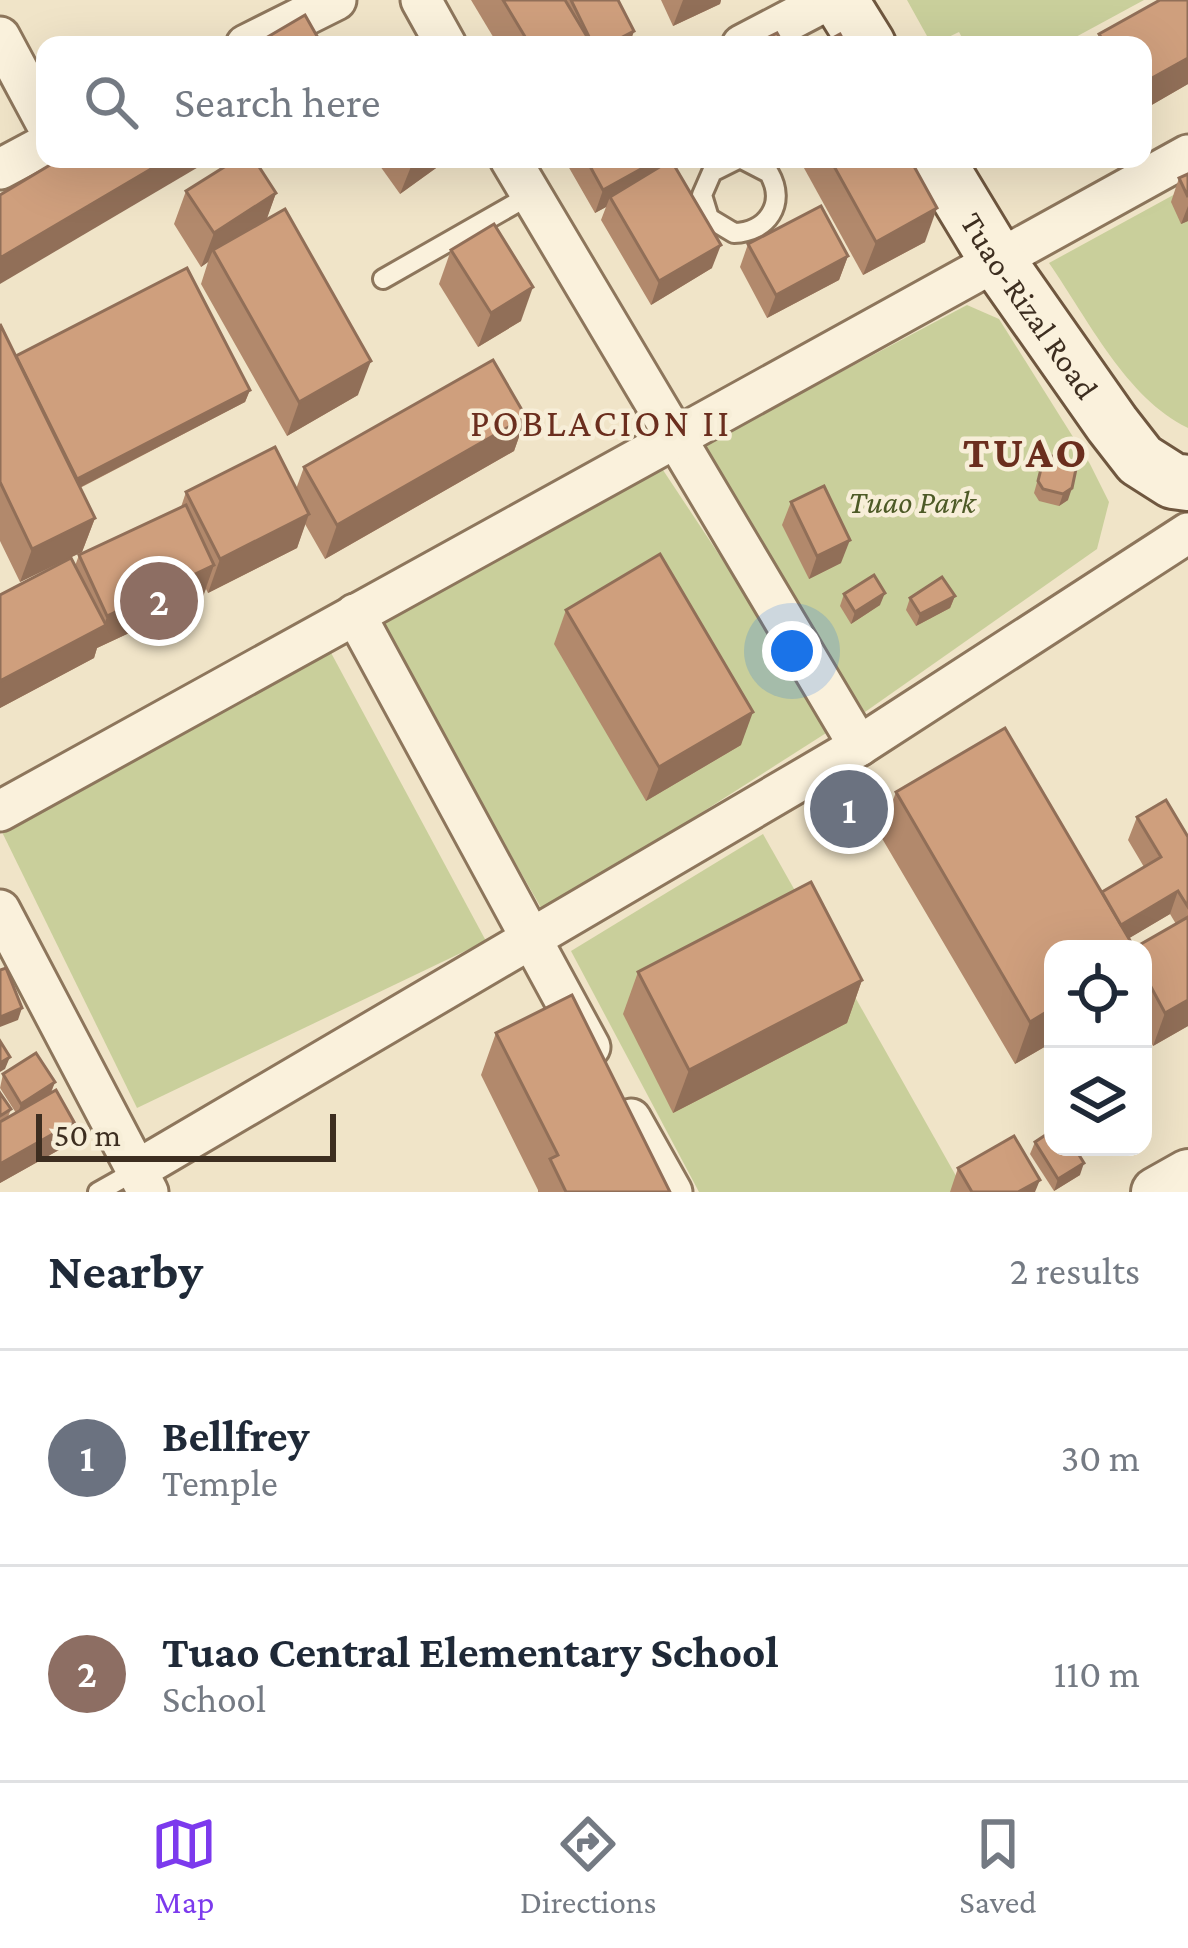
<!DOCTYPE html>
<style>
:root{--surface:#fff;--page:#f6f6f7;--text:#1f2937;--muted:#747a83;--line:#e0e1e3;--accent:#7c3aed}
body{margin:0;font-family:"Crimson Pro",serif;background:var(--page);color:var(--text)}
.controls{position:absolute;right:36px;bottom:36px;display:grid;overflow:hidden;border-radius:24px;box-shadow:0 12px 48px #0002}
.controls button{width:108px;height:108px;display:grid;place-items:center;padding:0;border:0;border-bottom:3px solid var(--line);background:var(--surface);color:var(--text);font:60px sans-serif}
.scale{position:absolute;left:36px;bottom:30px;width:300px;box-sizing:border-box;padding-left:12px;border:6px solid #3d2e20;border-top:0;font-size:33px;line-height:42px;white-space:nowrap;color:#3d2e20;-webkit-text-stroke:9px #f7eed8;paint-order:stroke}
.you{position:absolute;left:792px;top:651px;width:42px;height:42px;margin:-30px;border:9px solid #fff;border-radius:50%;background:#1a73e8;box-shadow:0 0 0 18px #1a73e833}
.badge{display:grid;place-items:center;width:78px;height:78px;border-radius:50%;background:var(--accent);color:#fff;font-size:39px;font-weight:700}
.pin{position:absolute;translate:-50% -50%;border:6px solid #fff;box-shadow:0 3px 12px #0006}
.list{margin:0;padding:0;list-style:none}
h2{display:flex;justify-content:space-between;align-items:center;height:156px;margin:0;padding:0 48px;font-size:51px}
h2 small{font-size:39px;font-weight:400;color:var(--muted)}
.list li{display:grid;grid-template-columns:78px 1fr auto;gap:36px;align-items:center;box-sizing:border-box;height:216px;padding:0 48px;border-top:3px solid var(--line)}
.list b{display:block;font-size:45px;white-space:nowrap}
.list p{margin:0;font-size:39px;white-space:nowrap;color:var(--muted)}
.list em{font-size:39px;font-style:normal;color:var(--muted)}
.icon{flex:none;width:66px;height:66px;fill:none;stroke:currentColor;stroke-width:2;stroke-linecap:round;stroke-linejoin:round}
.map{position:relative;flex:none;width:1188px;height:1192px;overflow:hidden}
.search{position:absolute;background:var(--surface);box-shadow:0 12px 48px #0002;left:36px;right:36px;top:36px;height:132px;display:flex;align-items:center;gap:30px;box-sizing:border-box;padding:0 42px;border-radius:24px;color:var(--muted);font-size:45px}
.sheet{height:588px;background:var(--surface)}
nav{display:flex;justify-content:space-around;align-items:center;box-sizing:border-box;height:168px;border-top:3px solid var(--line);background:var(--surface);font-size:33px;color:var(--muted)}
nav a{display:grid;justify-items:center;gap:6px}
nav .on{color:var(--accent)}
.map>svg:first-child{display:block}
.green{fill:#c9cf9b}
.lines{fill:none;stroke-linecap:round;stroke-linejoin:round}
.service-casing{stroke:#8d765c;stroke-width:24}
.minor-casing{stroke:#8d765c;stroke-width:45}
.tertiary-casing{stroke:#8d765c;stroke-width:54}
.secondary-casing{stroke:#6f573f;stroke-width:60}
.service{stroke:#faf1dc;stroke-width:18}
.minor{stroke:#faf1dc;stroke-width:39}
.tertiary{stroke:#faf1dc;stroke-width:48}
.secondary{stroke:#faf1dc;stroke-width:54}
.wall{fill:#b2896c;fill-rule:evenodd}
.shaded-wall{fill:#916f58}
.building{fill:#cf9f7d;stroke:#916f58;stroke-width:3}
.labels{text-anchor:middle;stroke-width:9;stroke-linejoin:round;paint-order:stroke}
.street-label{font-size:33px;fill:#3d2e20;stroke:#f7eed8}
.park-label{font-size:33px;font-style:italic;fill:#4d5a26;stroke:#f7eed8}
.quarter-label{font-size:39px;letter-spacing:3px;fill:#6b2e1e;stroke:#f7eed8}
.district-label{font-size:45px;font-weight:bold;letter-spacing:3px;fill:#6b2e1e;stroke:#f7eed8}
</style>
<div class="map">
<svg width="1188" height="1192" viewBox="0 0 1188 1192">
<rect width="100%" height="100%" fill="#f0e4c8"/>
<g class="green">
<polygon points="907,0 1144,0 1061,45 966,45 959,32 932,45"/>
<path d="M 1188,187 L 1188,428 C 1126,398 1088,319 1049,263 Z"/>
<polygon points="967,305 999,319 1090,464 1109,502 1097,549 865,712 698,448"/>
<polygon points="657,461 834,728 544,913 379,624"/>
<polygon points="329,649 486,941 137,1108 1,830"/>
<polygon points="763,834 960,1183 957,1192 699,1192 571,951"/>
</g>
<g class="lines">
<defs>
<g id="service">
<path d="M 738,159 L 712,172 L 702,195 L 709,218 L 734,233 C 767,232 787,204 769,173 L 742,159"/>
<polyline points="383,279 532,194"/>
<polyline points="98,1192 137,1170"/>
</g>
<g id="minor">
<polyline points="421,0 446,45"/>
<polyline points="0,37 45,121"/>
<polyline points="246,45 336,0"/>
<polyline points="742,45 828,0"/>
<polyline points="510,159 859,746"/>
<polyline points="0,169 45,145"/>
<polyline points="355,614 590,1047"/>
<polyline points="0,811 1188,155"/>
<polyline points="0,910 148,1192"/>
<polyline points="631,1119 672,1192"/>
<polyline points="137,1170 859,746 1188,533"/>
</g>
<polyline id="tertiary" points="1156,1192 1188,1174"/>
<g id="secondary">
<polyline points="840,0 868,45"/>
<path id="s1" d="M 936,159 L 997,260 L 1112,424 L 1140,460 L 1173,481 L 1188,483"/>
</g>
</defs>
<use href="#service" class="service-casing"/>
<use href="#minor" class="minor-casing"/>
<use href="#tertiary" class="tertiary-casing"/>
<use href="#secondary" class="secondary-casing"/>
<use href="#service" class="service"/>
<use href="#minor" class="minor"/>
<use href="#tertiary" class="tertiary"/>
<use href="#secondary" class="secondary"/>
</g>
<g class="wall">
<polygon points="471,0 618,0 634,31 629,45 498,45"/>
<polygon points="661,0 721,0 720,4 673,26"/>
<polygon points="1188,0 1188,84 1143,110 1143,45 1095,45 1099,34"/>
<polygon points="375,159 444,159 443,163 400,194"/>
<polygon points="564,159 671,159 712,268 651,305 601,220 606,207 595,213"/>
<polygon points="799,159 910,159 925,242 863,275"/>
<polygon points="1188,174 1188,221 1181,224 1171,202 1179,178"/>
<polygon points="186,191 276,193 266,220 358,395 287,436 201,284 208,262 201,267 174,224"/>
<polygon points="748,244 848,256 839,280 767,318 740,267"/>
<polygon points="451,250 521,321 478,347 439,284"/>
<polygon points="0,324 16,356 250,390 245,402 80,488 95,518 82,552 20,582 0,541"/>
<polygon points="526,417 514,451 325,559 305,524 297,548 208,593 206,589 202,599 97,648 94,658 0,708 0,595 75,566 79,555 181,507 186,492 296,489 304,467"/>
<polygon points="1043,461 1068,500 1059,506 1039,501 1034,493"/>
<polygon points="791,502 841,563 809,579 782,525"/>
<polygon points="844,594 880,605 851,624 840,606"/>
<polygon points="955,596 950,608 916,626 906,610 910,598"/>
<polygon points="566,610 741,745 646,801 554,644"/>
<path d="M 896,792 L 1102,892 L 1144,867 L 1128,840 L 1137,817 L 1188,837 L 1188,1026 L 1153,1046 L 1143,1028 L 1143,949 L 1053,1042 L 1015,1064 L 880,835 ZM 1170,914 L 1176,924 L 1134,948 L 1129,938 Z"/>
<polygon points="638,972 862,980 847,1023 673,1113 623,1014"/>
<polygon points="496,1033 670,1192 538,1192 538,1190 481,1075"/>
<polygon points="3,1074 55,1082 51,1093 74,1122 66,1146 0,1183 0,1093 11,1109 8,1117 16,1113 0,1088"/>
<polygon points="1035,1142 1080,1175 1054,1191 1030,1154"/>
<polygon points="958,1168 1035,1192 950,1192"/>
</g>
<g class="shaded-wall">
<polygon points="683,0 721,0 720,4 673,26"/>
<polygon points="634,31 629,45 607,45"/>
<polygon points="1188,58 1188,84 1143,110 1143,83"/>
<polygon points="168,159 212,159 0,284 0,258"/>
<polygon points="414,159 444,159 443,163 400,194"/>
<polygon points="659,159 671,159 666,173 610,197 606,207 595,213 603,190"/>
<polygon points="1039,159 1050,159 1036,167"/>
<polygon points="276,193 264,227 213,250 208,262 201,267 214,233"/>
<polygon points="1188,206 1188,221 1181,224"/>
<polygon points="937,208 925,242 863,275 876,242"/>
<polygon points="721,245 712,268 651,305 659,281"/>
<polygon points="848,256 839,280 767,318 776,295"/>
<polygon points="533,287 521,321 478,347 491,313"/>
<polygon points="371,361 358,395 287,436 299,402"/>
<polygon points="250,390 245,402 73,491 77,479"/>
<polygon points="526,417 514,451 325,559 337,525"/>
<polygon points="1072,488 1068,500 1059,506 1063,494"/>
<polygon points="309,514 297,548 208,593 220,559"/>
<polygon points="95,518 82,552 20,582 32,549"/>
<polygon points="850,540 841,563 809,579 817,556"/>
<polygon points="214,565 202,599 97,648 94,658 0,708 0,681 104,626 107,616"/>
<polygon points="885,593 880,605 851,624 855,612"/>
<polygon points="955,596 950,608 916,626 920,614"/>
<polygon points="753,712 741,745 646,801 659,767"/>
<polygon points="1178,891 1170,914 1111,949 1110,931"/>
<polygon points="862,980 847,1023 673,1113 689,1070"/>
<polygon points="1188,1000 1188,1026 1153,1046 1165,1013"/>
<polygon points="22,1008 18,1020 0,1027 0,1017"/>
<polygon points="1053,1008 1053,1042 1015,1064 1030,1022"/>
<polygon points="10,1057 5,1069 0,1072 0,1063"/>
<polygon points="55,1082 50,1094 17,1116 21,1104"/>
<polygon points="74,1122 66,1146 0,1183 0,1164"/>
<polygon points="1084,1163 1080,1175 1054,1191 1058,1179"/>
<polygon points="1040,1180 1035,1192 1018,1192"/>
</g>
<g class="building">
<polygon points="503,0 565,0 592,45 530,45"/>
<polygon points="571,0 618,0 634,31 607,45 593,45"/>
<polygon points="1160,0 1188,0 1188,58 1143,83 1143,45 1106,45 1099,34"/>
<polygon points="305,15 322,45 254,45"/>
<polygon points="777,33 784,45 753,45"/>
<polygon points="840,34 846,45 820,45"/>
<polygon points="60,159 168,159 0,258 0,195"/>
<polygon points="237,159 254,159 276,193 214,233 186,191"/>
<polygon points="586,159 659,159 603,190"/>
<polygon points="830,159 910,159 937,208 876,242"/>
<polygon points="671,160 721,245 659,281 610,197"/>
<polygon points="1188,174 1188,197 1179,178"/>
<polygon points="821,206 848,256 776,295 748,244"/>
<polygon points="285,209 371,361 299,402 213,250"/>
<polygon points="494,224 533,287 491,313 451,250"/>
<polygon points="187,268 250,390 77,479 16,356"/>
<polygon points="0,324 95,518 32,549 0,482"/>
<polygon points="493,360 526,417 337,525 304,467"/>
<polygon points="275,447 309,514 220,559 186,492"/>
<polygon points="1062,455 1076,469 1072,488 1063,494 1043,489 1038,481 1043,461 1052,456"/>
<polygon points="824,486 850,540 817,556 791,502"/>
<polygon points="186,505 214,565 107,616 79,555"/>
<polygon points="660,554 753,712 659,767 566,610"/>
<polygon points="71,558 106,625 0,681 0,595"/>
<polygon points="874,575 885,593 855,612 844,594"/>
<polygon points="942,577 955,596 920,614 910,598"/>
<polygon points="1005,728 1135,949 1053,949 1053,1008 1030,1022 896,792"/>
<polygon points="1166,800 1188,837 1188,907 1178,891 1121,925 1102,892 1161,857 1137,817"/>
<polygon points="811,882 862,980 689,1070 638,972"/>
<polygon points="1188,917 1188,1000 1165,1013 1143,972 1143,949 1134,948"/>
<polygon points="6,968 22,1008 0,1017 0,970"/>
<polygon points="572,995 670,1192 566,1192 550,1159 558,1155 496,1033"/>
<polygon points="0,1041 10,1057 0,1063"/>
<polygon points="36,1053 55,1082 21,1104 3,1074"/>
<polygon points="56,1090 74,1122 0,1164 0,1122"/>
<polygon points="0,1093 11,1109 0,1116"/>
<polygon points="1053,1130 1053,1147 1074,1147 1084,1163 1058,1179 1035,1142"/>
<polygon points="1014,1136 1040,1180 1018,1192 972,1192 958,1168"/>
</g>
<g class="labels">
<g class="street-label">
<text dy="12" stroke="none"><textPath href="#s1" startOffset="174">Tuao-Rizal Road</textPath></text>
</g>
<g class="park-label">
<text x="912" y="513">Tuao Park</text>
</g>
<g class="quarter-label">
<text x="601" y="436">POBLACION II</text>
</g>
<g class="district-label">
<text x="1026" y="467">TUAO</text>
</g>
</g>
</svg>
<div class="controls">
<button><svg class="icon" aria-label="locate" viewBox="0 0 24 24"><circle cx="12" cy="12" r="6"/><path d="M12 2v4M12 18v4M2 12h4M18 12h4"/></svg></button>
<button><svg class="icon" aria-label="layers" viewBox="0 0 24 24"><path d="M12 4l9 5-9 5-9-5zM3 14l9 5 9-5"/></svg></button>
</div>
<div class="scale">50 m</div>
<div class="you"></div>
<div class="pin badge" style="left:849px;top:809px;background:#6b7280">1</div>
<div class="pin badge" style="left:159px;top:601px;background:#8d6e63">2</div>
<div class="search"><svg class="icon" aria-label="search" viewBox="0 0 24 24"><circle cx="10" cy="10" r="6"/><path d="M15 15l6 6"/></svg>Search here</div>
</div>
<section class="sheet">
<h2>Nearby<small>2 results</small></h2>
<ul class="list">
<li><span class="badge" style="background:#6b7280">1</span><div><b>Bellfrey</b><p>Temple</p></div><em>30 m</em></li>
<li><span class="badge" style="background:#8d6e63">2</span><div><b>Tuao Central Elementary School</b><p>School</p></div><em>110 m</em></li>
</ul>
</section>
<nav>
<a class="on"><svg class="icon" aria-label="map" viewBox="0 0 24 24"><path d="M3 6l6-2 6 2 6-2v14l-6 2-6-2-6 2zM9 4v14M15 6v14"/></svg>Map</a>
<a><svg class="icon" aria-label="directions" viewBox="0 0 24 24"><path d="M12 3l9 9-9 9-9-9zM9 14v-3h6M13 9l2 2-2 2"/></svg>Directions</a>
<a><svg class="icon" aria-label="saved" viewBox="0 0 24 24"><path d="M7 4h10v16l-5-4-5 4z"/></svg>Saved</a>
</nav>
